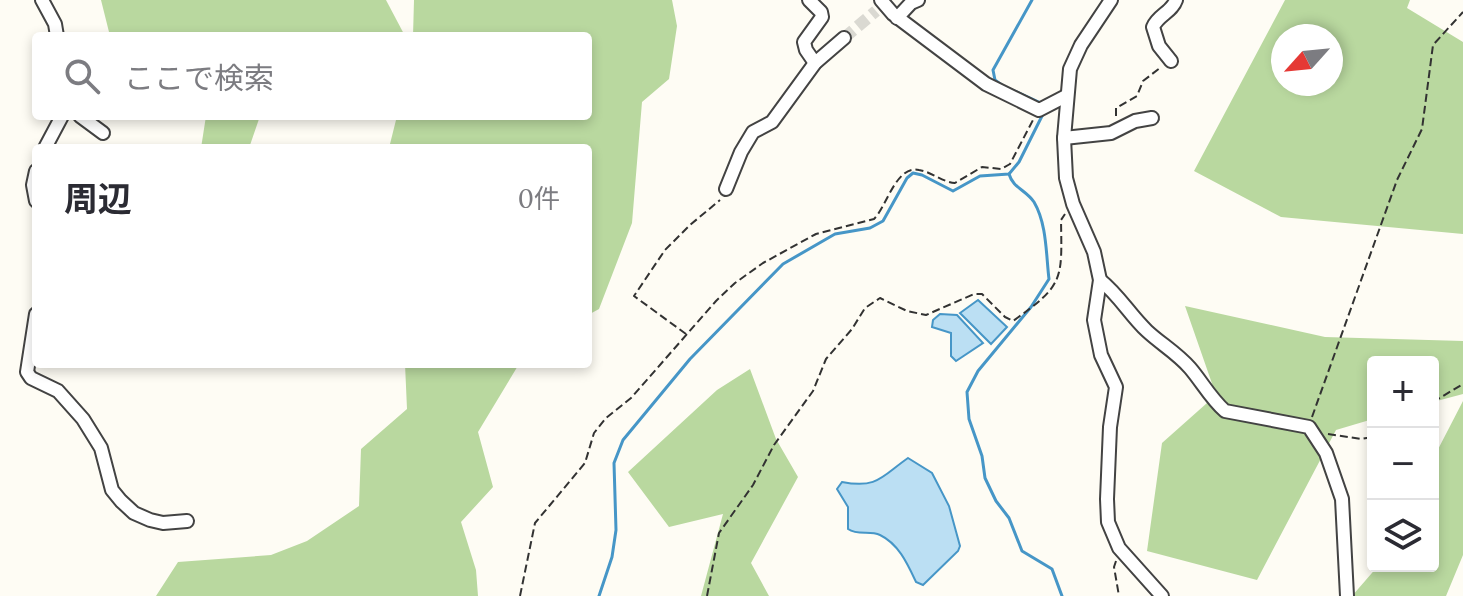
<!DOCTYPE html>
<html lang="ja">
<meta charset="utf-8">
<style>
:root{--surface:#fff;--page:#f2f2f3;--text:#2b2b33;--muted:#7c7c81;--line:#e1e1e2}
body{margin:0;font-family:Lora,"Noto Sans JP",serif;background:var(--page);color:var(--text)}
.controls{position:absolute;right:24px;bottom:24px;display:grid;overflow:hidden;border-radius:8px;box-shadow:0 4px 12px #0003}
.controls button{width:72px;height:72px;display:grid;place-items:center;padding:0;border:0;border-bottom:2px solid var(--line);background:var(--surface);color:var(--text);font:40px sans-serif}
.compass{position:absolute;left:1271px;top:24px;width:72px;height:72px;border-radius:50%;background:var(--surface);box-shadow:0 4px 12px #0003;rotate:243deg}
.list{margin:0;padding:0;list-style:none}
h2{display:flex;justify-content:space-between;align-items:center;height:104px;margin:0;padding:0 32px;font-size:34px}
h2 small{font-size:26px;font-weight:400;color:var(--muted)}
.icon{flex:none;width:44px;height:44px;fill:none;stroke:currentColor;stroke-width:2;stroke-linecap:round;stroke-linejoin:round}
.map{position:relative;flex:none;width:1463px;height:596px;overflow:hidden}
.search{position:absolute;background:var(--surface);box-shadow:0 4px 12px #0003;left:32px;top:32px;width:560px;height:88px;display:flex;align-items:center;gap:20px;box-sizing:border-box;padding:0 28px;border-radius:8px;color:var(--muted);font-size:30px}
.panel{position:absolute;background:var(--surface);box-shadow:0 4px 12px #0003;left:32px;top:144px;width:560px;height:224px;border-radius:8px}
.map>svg:first-child{display:block}
.forest{fill:#b9d89f;fill-rule:evenodd}
.water{fill:#bbdff3;stroke:#4696c7;stroke-width:2}
.lines{fill:none;stroke-linecap:round;stroke-linejoin:round}
.stream{stroke:#4696c7;stroke-width:3}
.minor-tunnel{stroke:#dad9d2;stroke-width:12;stroke-dasharray:12 6;stroke-linecap:butt}
.minor-casing{stroke:#434343;stroke-width:16}
.path{stroke:#323232;stroke-width:2;stroke-dasharray:8 4;stroke-linecap:butt}
.minor{stroke:#fff;stroke-width:12}
</style>
<div class="map">
<svg width="1463" height="596" viewBox="0 0 1463 596">
<rect width="100%" height="100%" fill="#fefcf4"/>
<g class="forest">
<polygon points="101,0 386,0 405,36 110,36"/>
<polygon points="414,0 672,0 677,26 669,79 642,102 632,223 599,309 588,315 588,148 389,148 396,120 321,116 588,116 588,36 413,36"/>
<path d="M 1285,0 L 1410,0 L 1407,8 L 1463,42 L 1463,234 L 1281,217 L 1194,171 ZM 1283,36 L 1331,36 L 1331,84 L 1283,84 Z"/>
<polygon points="206,116 260,116 249,148 201,148"/>
<polygon points="1185,306 1325,337 1463,341 1463,394 1433,402 1433,362 1373,362 1373,419 1336,430 1257,580 1147,551 1162,443 1216,395"/>
<polygon points="405,364 519,364 478,432 493,487 461,522 476,570 478,596 156,596 178,562 271,555 307,541 359,506 361,449 407,409"/>
<polygon points="750,369 776,439 798,477 751,563 769,596 701,596 723,514 669,527 628,472 717,390"/>
<polygon points="1463,401 1463,555 1446,596 1352,596 1378,566 1433,566 1433,459"/>
</g>
<g class="water">
<polygon points="978,300 1007,327 991,344 960,313"/>
<polygon points="940,314 957,315 983,343 956,361 951,356 951,333 932,327 933,320"/>
<path d="M 908,458 L 932,473 L 949,506 L 960,546 L 958,551 L 923,585 L 916,582 C 908,565 899,544 880,535 C 870,530 858,536 848,529 L 848,507 L 837,489 L 842,482 C 878,489 882,476 908,458 Z"/>
</g>
<g class="lines">
<g class="stream">
<polyline points="1003,86 995,80 993,70 1032,0"/>
<polyline points="1010,89 1043,104"/>
<path d="M 1009,174 C 1013,188 1026,190 1034,202 C 1047,224 1046,255 1049,279 L 1031,307 L 978,371 L 967,392 L 969,419 L 982,456 L 985,478 L 996,501 L 1009,518 L 1022,551 L 1052,569 L 1062,596"/>
<polyline points="599,596 612,557 616,530 614,463 623,440 690,359 783,264 835,234 870,228 883,221 907,178 913,173 922,175 953,191 980,176 1009,174 1019,162 1044,112"/>
</g>
<polyline class="minor-tunnel" points="844,38 876,11"/>
<defs>
<g id="minor">
<polyline points="42,0 55,24 57,36"/>
<polyline points="809,0 821,12 822,17 804,42 806,50 815,63"/>
<polyline points="881,0 893,14 986,84 1039,110 1066,96"/>
<polyline points="1111,0 1081,45 1070,69 1064,138 1066,178 1073,204 1094,252 1100,280 1094,320 1101,355 1116,387 1110,427 1107,499 1108,522 1119,548 1162,596"/>
<polyline points="897,18 911,3 918,0"/>
<path d="M 1171,61 L 1159,46 L 1153,27 C 1158,15 1172,12 1176,0"/>
<polyline points="80,116 103,133"/>
<polyline points="1064,138 1111,133 1135,121 1152,118"/>
<polyline points="45,148 62,116"/>
<polyline points="36,171 33,185 36,201"/>
<polyline points="726,189 741,152 753,132 772,122 815,63 844,38"/>
<path d="M 1100,280 C 1119,295 1130,315 1147,331 C 1161,344 1177,353 1190,368 C 1202,382 1211,399 1225,411 L 1309,427 L 1326,453 L 1342,499 L 1347,596"/>
<polyline points="36,314 27,372 31,378 58,391 83,419 101,448 112,490 121,501 134,513 150,520 163,523 187,521"/>
</g>
</defs>
<use href="#minor" class="minor-casing"/>
<g class="path">
<polyline points="1116,116 1116,108 1137,96 1143,81 1160,68"/>
<polyline points="686,334 634,296 665,250 690,225 720,200"/>
<polyline points="1433,402 1463,384"/>
<polyline points="1312,417 1397,180 1422,129 1433,45 1463,12"/>
<polyline points="1328,434 1361,439 1373,437"/>
<polyline points="1116,561 1114,567 1119,596"/>
<path d="M 520,596 L 535,523 L 585,463 L 594,433 L 606,418 L 631,398 L 716,301 L 735,283 L 763,263 L 816,234 L 874,219 C 887,206 896,165 919,170 C 932,172 942,182 955,183 L 982,167 L 1001,169 L 1010,164 L 1033,120"/>
<path d="M 707,596 L 719,533 L 753,485 L 774,445 L 813,391 L 826,359 L 852,329 L 865,308 L 880,298 L 907,311 L 926,315 L 974,294 L 982,294 L 1005,317 L 1013,321 C 1064,285 1062,280 1061,220 L 1065,214"/>
</g>
<use href="#minor" class="minor"/>
</g>
</svg>
<div class="controls">
<button>+</button>
<button>−</button>
<button><svg class="icon" aria-label="layers" viewBox="0 0 24 24"><path d="M12 4l9 5-9 5-9-5zM3 14l9 5 9-5"/></svg></button>
</div>
<svg class="compass" viewBox="-18 -18 36 36"><path d="M0-13l5 13h-10z" fill="#e53935"/><path d="M0 13l5-13h-10z" fill="#7c7c81"/></svg>
<div class="search"><svg class="icon" aria-label="search" viewBox="0 0 24 24"><circle cx="10" cy="10" r="6"/><path d="M15 15l6 6"/></svg>ここで検索</div>
<section class="panel">
<h2>周辺<small>0件</small></h2>
<ul class="list">
</ul>
</section>
</div>
